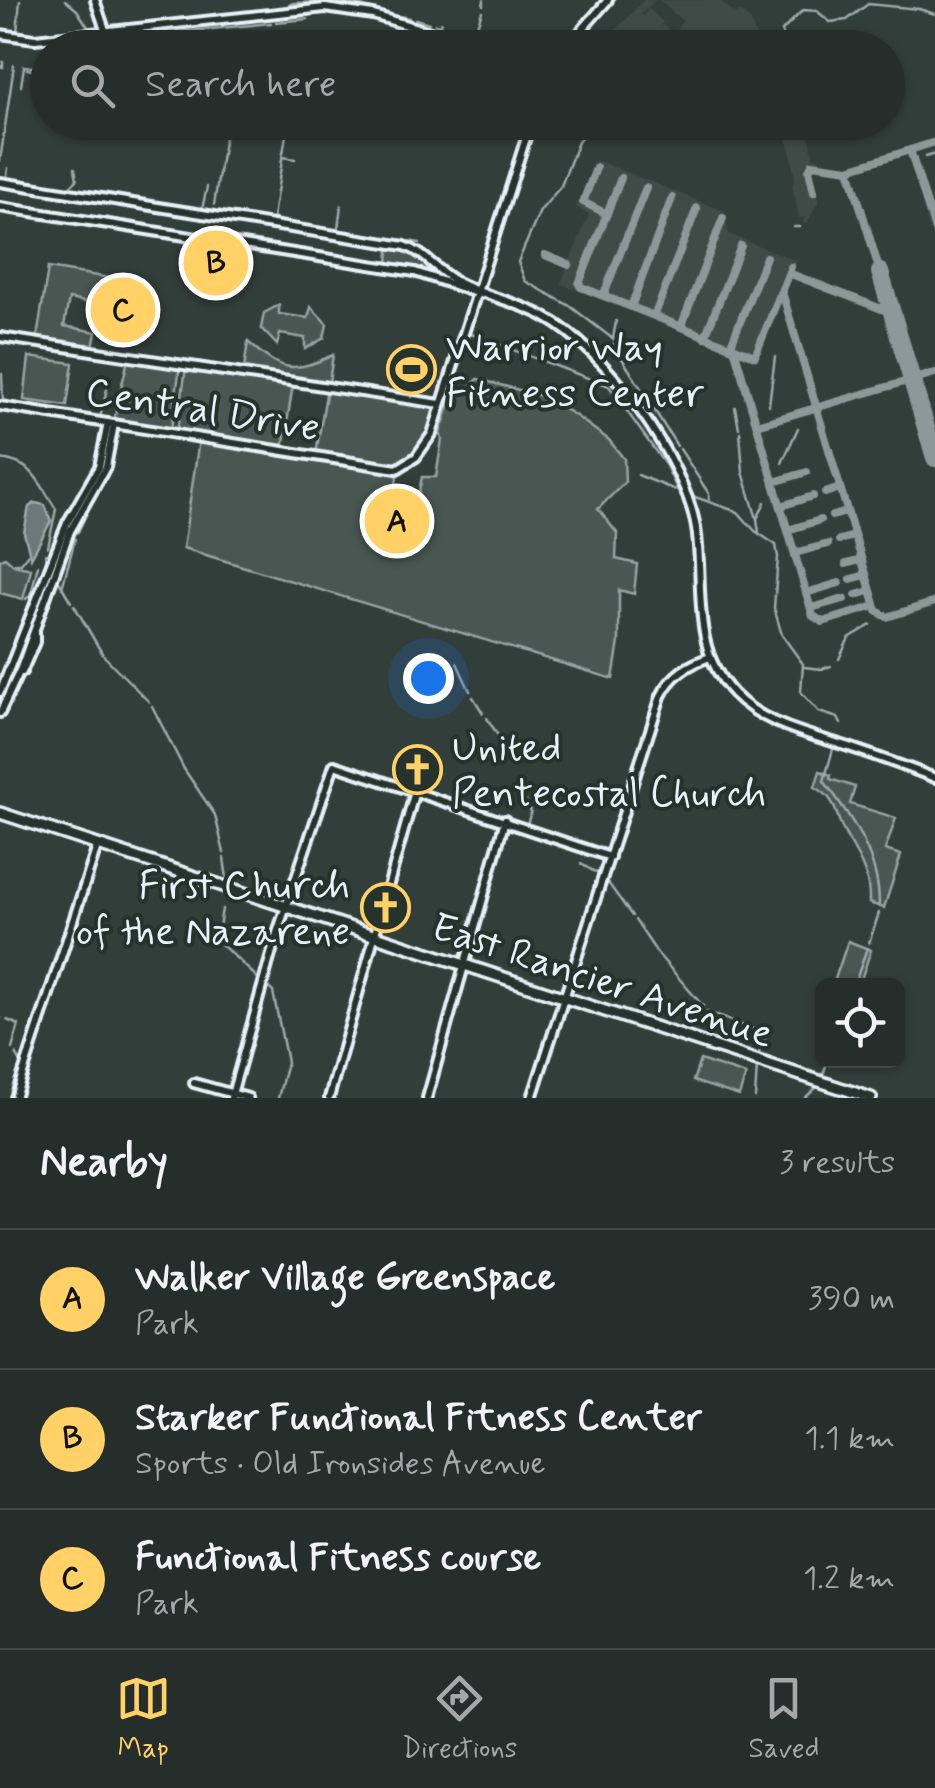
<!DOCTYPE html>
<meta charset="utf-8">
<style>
:root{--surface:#262e2b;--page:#2e3633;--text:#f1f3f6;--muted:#a4a8a9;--line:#424a47;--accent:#ffd166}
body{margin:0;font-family:Mynerve,sans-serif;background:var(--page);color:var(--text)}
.controls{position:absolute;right:30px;bottom:30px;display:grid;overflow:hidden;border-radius:15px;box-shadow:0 2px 8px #0004}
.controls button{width:90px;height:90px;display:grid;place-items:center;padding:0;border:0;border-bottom:2px solid var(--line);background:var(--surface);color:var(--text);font:50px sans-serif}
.you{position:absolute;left:428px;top:678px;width:35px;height:35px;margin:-25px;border:8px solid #fff;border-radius:50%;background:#1a73e8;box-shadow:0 0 0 15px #1a73e833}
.badge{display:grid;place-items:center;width:65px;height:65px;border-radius:50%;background:var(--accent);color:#111;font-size:32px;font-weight:700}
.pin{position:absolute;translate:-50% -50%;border:5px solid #fff;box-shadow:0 2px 10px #0006}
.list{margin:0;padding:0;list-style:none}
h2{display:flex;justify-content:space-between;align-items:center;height:130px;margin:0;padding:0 40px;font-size:42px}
h2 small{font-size:32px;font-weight:400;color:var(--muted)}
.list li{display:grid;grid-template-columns:65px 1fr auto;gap:30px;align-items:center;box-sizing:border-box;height:140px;padding:0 40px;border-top:2px solid var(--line)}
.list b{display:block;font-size:38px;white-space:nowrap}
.list p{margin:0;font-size:32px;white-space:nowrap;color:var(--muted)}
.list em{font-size:32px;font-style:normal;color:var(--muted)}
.icon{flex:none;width:55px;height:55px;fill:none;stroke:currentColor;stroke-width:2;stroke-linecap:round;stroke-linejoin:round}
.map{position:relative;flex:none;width:935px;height:1098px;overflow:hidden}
.search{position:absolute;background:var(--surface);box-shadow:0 2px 8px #0004;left:30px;right:30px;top:30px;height:110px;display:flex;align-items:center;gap:25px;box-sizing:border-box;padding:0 35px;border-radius:55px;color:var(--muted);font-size:38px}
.sheet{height:550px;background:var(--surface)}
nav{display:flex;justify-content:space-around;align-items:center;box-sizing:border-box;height:140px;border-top:2px solid var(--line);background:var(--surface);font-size:28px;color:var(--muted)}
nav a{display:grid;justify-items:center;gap:5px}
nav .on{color:var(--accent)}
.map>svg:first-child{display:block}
.built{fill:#3f4b46}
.green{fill:#495651;stroke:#98a4a4;stroke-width:2.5}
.water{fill:#6d7978;stroke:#9ea9ab;stroke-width:2.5}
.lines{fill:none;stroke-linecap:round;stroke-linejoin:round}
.stream{stroke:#9ea9ab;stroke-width:2.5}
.taxiway{stroke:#8d9898;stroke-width:8}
.runway{stroke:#8d9898;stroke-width:18}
.minor-casing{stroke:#e8f1f8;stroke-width:14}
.major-casing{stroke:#e8f1f8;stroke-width:16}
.minor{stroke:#26332d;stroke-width:6}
.major{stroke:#26332d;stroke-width:9}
.labels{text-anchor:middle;stroke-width:8;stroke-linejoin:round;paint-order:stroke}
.poi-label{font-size:40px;fill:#e8f1f8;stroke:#26332d;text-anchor:start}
.street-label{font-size:40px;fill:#e8f1f8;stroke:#26332d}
</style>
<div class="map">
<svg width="935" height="1098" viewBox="0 0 935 1098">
<rect width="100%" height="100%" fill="#323e39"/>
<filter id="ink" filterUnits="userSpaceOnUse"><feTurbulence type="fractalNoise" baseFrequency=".01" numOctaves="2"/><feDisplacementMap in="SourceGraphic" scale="20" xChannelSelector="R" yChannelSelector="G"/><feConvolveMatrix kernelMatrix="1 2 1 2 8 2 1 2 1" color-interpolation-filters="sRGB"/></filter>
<g filter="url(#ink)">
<g class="built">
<polygon points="644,0 656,0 641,14 643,16 649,9 663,22 658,28 663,25 670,31 666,37 678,47 632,47 614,32"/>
<polygon points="659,0 719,0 736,15 740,11 750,20 760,47 738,47 732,41 726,47 720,47 709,38 700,47 676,29 683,21"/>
<polygon points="806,123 814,157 830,163 829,169 813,169 819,201 807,223 803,224 804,217 799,218 792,184 795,180 792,159 784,124"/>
<polygon points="596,160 724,211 729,234 797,261 757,362 561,284 589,214 576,207"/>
</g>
<g class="green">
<polygon points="401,248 414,252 439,275 388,265 389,249"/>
<polygon points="48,268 140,283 133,329 98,324 99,305 69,299 64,326 96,332 93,347 37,338"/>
<polygon points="279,305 279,314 308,318 311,307 327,324 324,338 305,349 305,338 280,334 277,345 261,328 264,313"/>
<path d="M 248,342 C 281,371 292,374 333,355 L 329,382 L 244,369 Z"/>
<polygon points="29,357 73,363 67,406 24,400"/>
<path d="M 128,358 L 180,366 L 171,430 L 115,421 C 114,406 125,378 128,358 Z"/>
<polygon points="186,367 293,384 283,449 177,432"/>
<polygon points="478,379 545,397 576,416 609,440 624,459 625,482 598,509 617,533 616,559 637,564 634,594 619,590 619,642 613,679 183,548 199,440 398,471 394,497 417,501 422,477 436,477 442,439 440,433 454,391 471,386"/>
<path d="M 327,388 L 435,405 L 438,408 C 433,421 430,436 423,446 C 399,478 349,459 316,454 Z"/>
<polygon points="5,557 14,565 31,569 23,599 0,593 0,560"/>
<path d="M 820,771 L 831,775 L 830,779 L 855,787 L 850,804 L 896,818 L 885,850 L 901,855 L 884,908 L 869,903 C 870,874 859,858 845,834 C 834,814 838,799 815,787 Z"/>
<polygon points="848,941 871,950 859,985 833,985"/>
<polygon points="700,1060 746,1075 739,1096 693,1081"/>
</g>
<polygon class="water" points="35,503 45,505 51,521 31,558 24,533 29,507"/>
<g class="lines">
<g class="stream">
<polyline points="65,0 77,10 88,27"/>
<polyline points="335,4 349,3 391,14"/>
<polyline points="483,5 484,0"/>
<polyline points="283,8 293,3 328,2"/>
<polyline points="399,16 409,18"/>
<polyline points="415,19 429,23"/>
<polyline points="276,22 308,19"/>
<polyline points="435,24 440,25 441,22"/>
<polyline points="476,29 482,11"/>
<polyline points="17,32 20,0"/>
<polyline points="94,37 100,48"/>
<polyline points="118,38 271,23"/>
<polyline points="94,39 112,48"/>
<polyline points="784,48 782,31 803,10 817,11 830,22 847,20 868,4 919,9 935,14"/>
<polyline points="0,66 3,67 3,62"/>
<polyline points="27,69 48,73"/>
<polyline points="21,86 24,66 48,69"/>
<polyline points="288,122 273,217 276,220 325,228"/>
<polyline points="594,122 578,142 561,186 540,211 518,262 525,281 570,306 613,339 616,321"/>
<polyline points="282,157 295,159"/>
<polyline points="925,157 935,154"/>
<polyline points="0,161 14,65"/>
<polyline points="7,176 8,168"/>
<polyline points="69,187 77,180 75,168"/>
<polyline points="214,205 227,122"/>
<polyline points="202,209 207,187"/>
<polyline points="200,217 201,220"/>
<polyline points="794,227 800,227"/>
<polyline points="338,229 341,205"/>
<polyline points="336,230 382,237"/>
<polyline points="388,238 420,243"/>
<polyline points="471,334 609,386 666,466 678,491"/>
<polyline points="613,344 677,446"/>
<polyline points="2,374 3,403"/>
<polyline points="769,405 775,356"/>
<polyline points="735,407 739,428"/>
<polyline points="100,418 107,389"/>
<polyline points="740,432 743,472 757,519"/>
<polyline points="680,449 709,494 709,499"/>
<path d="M 0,459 C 35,463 38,482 56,509 L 48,547"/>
<polyline points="782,463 798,428"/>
<polyline points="638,475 680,492"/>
<polyline points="86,484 96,461 101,436"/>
<polyline points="695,497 738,512 755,531 776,545 778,557 774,608 782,635 803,664 801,692 819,712 838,718 841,724"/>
<polyline points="78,532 97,491"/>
<polyline points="759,533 757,519 765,502"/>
<polyline points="45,554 46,561"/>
<polyline points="15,563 21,563 28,554"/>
<polyline points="57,578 71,602"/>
<polyline points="62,588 75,539"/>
<polyline points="26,599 31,594 38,565"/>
<polyline points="74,605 103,655 149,702"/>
<polyline points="839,659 849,638 871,625"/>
<polyline points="457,663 470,691"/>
<polyline points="804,667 822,669 831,666"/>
<polyline points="473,697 483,713"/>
<polyline points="152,706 184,769 215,815 224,853"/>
<polyline points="487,718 499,737 498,758"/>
<path d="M 833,749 L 824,781 C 853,819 880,859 879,907"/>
<polyline points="518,782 524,796"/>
<polyline points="526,801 531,812 527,824"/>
<polyline points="224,858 228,886"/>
<polyline points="581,864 600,875"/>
<polyline points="606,880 632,916"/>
<polyline points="222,909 218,933 221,944 273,992 287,1062 278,1098"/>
<polyline points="635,920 657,953 703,1006"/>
<polyline points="869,943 879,913"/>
<polyline points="854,986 867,948"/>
<polyline points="707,1012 763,1033 765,1038 759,1053"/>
<polyline points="0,1018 1,1018"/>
<polyline points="7,1020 19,1025 12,1049"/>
<polyline points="16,1054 22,1064 16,1084"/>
<polyline points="822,1078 828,1060"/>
<polyline points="755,1098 757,1066"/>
<polyline points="805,1098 819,1085"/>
</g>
<g class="taxiway">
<polyline points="910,150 935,142"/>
<polyline points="596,168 583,202 607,214"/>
<polyline points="849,169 880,272"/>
<polyline points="621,178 579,284 581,287 755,356 791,267"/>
<polyline points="814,192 809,170 812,164 849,169 910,150 935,230"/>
<polyline points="545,255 569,265"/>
<polyline points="791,274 892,313"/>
<polyline points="782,292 877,611 887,617 935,602"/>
<polyline points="604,294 646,188"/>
<polyline points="631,307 672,198"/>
<polyline points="655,314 697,208"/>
<polyline points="681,327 723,218"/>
<polyline points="705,337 741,246"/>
<polyline points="730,347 766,257"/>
<polyline points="734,348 813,616 823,622 875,606"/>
<polyline points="757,425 935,373"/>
<polyline points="774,482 807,472"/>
<polyline points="825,493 840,488"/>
<polyline points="781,506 813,496"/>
<polyline points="832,516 847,512"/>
<polyline points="788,530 820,520"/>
<polyline points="839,540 854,536"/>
<polyline points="795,553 828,544"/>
<polyline points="846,564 861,560"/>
<polyline points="851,579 866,575"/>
<polyline points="806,593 839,583"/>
<polyline points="856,595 870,591"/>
<polyline points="811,608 844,599"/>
</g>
<polyline class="runway" points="880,272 935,458"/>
<defs>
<g id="minor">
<polyline points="95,0 105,30"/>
<polyline points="0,34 35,39 325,8 373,15 484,48"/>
<polyline points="548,48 573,38"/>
<polyline points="566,48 608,0"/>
<path d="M 0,182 L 405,246 C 425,253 436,270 454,280 C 482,296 516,301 545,317 C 606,350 685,460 696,528 C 705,586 689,647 734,694 C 764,725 809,734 849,747 C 878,757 907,767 935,778"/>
<polyline points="0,207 415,272 480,294"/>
<polyline points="0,337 440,404"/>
<polyline points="0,406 397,469 416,457 432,434 531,122"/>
<polyline points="22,672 35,642 35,632"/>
<polyline points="0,692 67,523 99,467 108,423"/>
<polyline points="0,713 21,668 70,531 106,467 114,424"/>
<polyline points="194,1083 248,1098"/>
<polyline points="15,1098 97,847"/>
<polyline points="231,1098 277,933 334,765 610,857"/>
<polyline points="329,1098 415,791"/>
<polyline points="427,1098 505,820"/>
<path d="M 532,1098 L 661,696 C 672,674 688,665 710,657"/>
</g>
<polyline id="major" points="0,813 871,1098"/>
</defs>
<use href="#minor" class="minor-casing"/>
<use href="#major" class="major-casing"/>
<use href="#minor" class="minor"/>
<use href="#major" class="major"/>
</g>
</g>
<defs>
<symbol id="stadium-ring" viewBox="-11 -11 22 22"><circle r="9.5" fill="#26332d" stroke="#ffd166" stroke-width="1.5"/><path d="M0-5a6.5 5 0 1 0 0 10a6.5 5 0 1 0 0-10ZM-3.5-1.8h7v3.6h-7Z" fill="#ffd166"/></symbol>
<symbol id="church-ring" viewBox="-11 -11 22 22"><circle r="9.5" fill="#26332d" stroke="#ffd166" stroke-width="1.5"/><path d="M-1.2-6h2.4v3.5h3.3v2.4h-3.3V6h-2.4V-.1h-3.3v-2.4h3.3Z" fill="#ffd166"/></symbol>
</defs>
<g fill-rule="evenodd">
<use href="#stadium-ring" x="384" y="342" width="55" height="55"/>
<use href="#church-ring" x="390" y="742" width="55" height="55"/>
<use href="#church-ring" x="358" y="880" width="55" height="55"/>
</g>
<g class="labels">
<g class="poi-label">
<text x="446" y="360">Warrior Way<tspan x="446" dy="46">Fitness Center</tspan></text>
<text x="452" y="760">United<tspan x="452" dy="46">Pentecostal Church</tspan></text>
<text x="350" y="898" text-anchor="end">First Church<tspan x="350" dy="46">of the Nazarene</tspan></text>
</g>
<g class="street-label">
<text transform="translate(203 408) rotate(9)" y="14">Central Drive</text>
<text transform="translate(603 979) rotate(18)" y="14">East Rancier Avenue</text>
</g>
</g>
</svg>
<div class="controls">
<button><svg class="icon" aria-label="locate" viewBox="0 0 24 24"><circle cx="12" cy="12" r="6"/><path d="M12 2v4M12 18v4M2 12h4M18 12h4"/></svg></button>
</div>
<div class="you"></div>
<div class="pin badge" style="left:397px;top:521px">A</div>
<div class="pin badge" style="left:216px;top:263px">B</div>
<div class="pin badge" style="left:123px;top:310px">C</div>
<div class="search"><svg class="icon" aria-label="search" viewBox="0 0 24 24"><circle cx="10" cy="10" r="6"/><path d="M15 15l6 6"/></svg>Search here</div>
</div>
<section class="sheet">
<h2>Nearby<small>3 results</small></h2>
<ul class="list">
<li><span class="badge">A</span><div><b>Walker Village Greenspace</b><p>Park</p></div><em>390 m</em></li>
<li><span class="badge">B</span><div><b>Starker Functional Fitness Center</b><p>Sports · Old Ironsides Avenue</p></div><em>1.1 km</em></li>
<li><span class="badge">C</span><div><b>Functional Fitness course</b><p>Park</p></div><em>1.2 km</em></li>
</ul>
</section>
<nav>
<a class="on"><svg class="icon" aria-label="map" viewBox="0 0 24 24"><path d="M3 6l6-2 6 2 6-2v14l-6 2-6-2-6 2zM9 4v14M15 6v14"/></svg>Map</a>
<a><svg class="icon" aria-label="directions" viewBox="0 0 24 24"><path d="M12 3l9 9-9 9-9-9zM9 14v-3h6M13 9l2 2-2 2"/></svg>Directions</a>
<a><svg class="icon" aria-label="saved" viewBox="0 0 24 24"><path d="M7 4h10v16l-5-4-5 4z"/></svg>Saved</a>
</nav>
